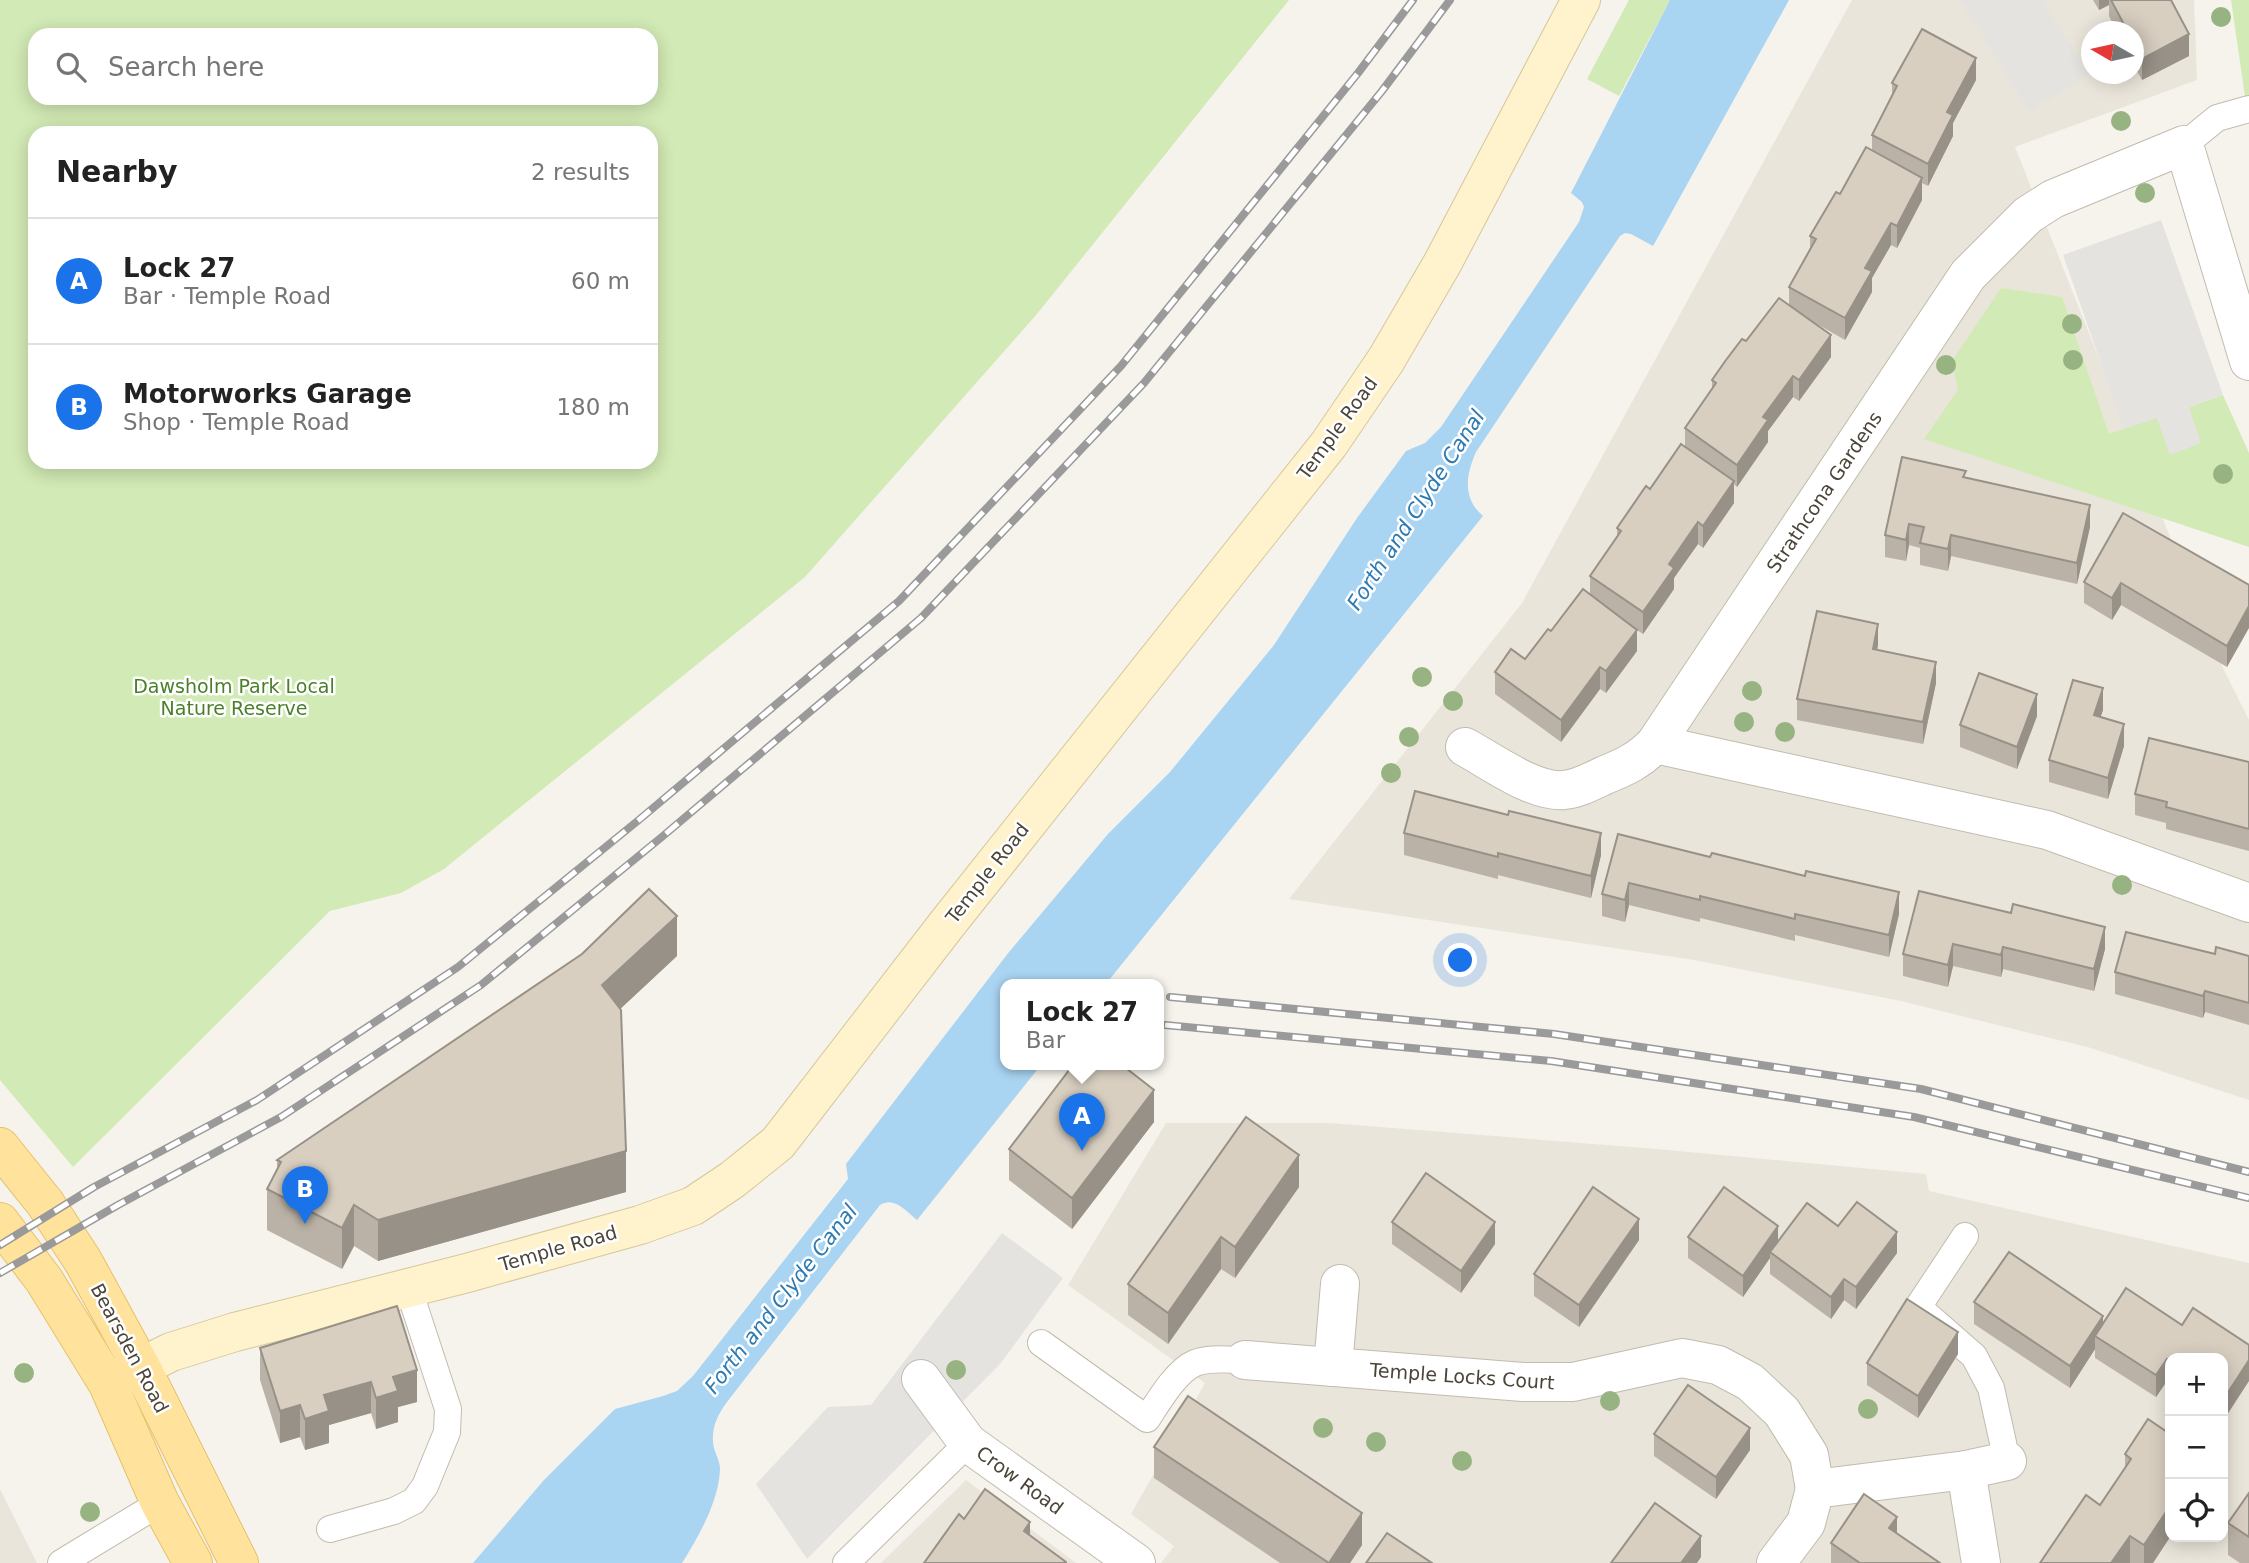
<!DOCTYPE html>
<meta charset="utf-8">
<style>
:root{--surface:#fff;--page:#f2f2f2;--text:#222;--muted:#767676;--line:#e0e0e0;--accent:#1a73e8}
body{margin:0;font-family:"DejaVu Sans",sans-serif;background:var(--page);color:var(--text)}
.controls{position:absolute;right:21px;bottom:21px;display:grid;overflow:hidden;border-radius:14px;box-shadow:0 4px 18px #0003}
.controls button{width:63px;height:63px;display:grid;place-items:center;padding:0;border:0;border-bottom:2px solid var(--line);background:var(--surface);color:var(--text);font:35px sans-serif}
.compass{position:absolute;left:2081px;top:21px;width:63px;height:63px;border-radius:50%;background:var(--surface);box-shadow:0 4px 18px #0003;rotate:279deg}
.you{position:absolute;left:1461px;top:961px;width:24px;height:24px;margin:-18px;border:5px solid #fff;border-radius:50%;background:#1a73e8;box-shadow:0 0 0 10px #1a73e833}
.badge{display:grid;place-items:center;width:46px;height:46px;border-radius:50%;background:var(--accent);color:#fff;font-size:23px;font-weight:700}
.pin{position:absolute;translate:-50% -58px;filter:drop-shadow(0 2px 4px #0008)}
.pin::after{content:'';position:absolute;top:37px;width:24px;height:21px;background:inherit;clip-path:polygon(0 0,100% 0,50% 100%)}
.popup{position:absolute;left:1000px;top:979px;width:164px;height:91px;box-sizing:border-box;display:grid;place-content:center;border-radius:14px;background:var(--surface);filter:drop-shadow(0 2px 5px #0005);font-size:23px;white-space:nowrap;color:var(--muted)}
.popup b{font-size:26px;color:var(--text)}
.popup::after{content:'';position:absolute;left:50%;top:100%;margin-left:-14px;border:14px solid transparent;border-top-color:var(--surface)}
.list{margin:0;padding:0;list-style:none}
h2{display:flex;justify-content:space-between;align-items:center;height:91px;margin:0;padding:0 28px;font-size:30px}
h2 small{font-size:23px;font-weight:400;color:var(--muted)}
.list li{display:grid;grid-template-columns:46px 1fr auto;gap:21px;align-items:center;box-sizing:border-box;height:126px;padding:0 28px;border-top:2px solid var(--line)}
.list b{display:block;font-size:26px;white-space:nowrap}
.list p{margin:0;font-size:23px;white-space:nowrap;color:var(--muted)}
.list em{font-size:23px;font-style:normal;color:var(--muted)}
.icon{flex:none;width:38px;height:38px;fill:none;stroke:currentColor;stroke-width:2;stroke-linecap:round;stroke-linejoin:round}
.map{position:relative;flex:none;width:2249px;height:1563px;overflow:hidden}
.search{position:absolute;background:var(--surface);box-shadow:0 4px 18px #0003;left:28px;top:28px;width:630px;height:77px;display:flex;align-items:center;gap:18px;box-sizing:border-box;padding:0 24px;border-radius:21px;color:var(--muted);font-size:26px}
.panel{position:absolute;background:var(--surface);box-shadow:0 4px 18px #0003;left:28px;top:126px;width:630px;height:343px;border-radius:21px}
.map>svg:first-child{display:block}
.residential{fill:#eae5da;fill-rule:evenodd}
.green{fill:#d2eab5;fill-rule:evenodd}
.parking{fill:#e5e3e0}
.water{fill:#a9d4f2}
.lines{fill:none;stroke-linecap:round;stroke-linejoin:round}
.lane-casing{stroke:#c2bbae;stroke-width:28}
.street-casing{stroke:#c2bbae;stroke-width:40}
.secondary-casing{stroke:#d6c79b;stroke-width:40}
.primary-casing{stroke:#e6c16a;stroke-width:40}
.lane{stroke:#fff;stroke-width:26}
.street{stroke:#fff;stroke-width:38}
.secondary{stroke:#fff3cd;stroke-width:38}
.primary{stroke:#ffe39c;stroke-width:38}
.rail-casing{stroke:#9a9a9a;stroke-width:8}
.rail{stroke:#fff;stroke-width:5;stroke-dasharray:16;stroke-linecap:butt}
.tree{fill:#97b381}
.wall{fill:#bab2a6}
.shaded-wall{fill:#979187}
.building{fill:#d8cfc1;stroke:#979187;stroke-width:2}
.labels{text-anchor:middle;stroke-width:5;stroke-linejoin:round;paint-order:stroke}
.street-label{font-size:19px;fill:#4b4439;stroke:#fff}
.park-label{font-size:19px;fill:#4a7f2a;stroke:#fff}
.water-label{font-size:21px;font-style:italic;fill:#2e7ab2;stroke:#fff}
</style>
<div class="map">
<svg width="2249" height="1563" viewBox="0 0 2249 1563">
<rect width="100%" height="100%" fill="#f6f3ec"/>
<g class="residential">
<path d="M 1852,0 L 2194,0 L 2197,80 L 2015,147 L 2219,660 L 2249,720 L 2249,1100 L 2091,1048 L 1901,1001 L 1694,960 L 1289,899 L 1522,603 ZM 2092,32 L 2134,32 L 2134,74 L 2092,74 Z"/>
<path d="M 1166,1123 L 1330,1123 L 1657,1149 L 1926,1174 L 1929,1191 L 2249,1263 L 2249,1563 L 1161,1563 L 1174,1546 L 1131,1514 L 1205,1383 L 1068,1285 ZM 2170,1358 L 2223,1358 L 2223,1537 L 2170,1537 Z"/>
<polygon points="966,1480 1076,1563 881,1563"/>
<polygon points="0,1489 37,1563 0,1563"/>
</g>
<g class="green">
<path d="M 0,0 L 1289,0 L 1037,314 L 805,577 L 444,869 L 401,893 L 330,911 L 73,1167 L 0,1080 ZM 651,35 L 651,98 L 35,98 L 35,35 ZM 35,133 L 651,133 L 651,462 L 35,462 Z"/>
<polygon points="1629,0 1670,0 1619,96 1587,79"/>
<polygon points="2231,0 2249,0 2249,124"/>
<polygon points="2001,288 2062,297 2109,434 2157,417 2170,454 2189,407 2223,395 2249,453 2249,547 1924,439 1958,390 1952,361"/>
</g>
<g class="parking">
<polygon points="1960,0 2043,0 2089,75 2029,112"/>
<polygon points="2161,220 2223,395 2189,407 2201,443 2170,455 2157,418 2124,429 2063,255"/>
<polygon points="1002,1233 1063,1278 1001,1363 807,1559 756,1484 828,1407 871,1405"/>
</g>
<path class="water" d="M 1670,0 L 1789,0 L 1653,246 L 1631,234 L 1625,233 L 1620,236 L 1476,452 C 1466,475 1462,498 1483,516 L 1105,985 L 1005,985 L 1005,1065 L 1041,1065 L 917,1220 C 906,1211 894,1196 880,1205 L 727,1402 C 717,1415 710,1431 714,1448 C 716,1455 720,1462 720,1469 C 719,1500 700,1534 684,1560 L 682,1563 L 473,1563 L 544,1480 L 615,1409 L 663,1396 L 677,1391 L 693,1376 L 848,1179 L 846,1164 L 1009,952 L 1108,834 L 1170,772 L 1274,645 L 1357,518 L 1406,451 L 1425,443 L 1441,427 L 1579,222 L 1584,207 L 1582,202 L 1571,193 Z"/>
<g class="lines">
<defs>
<g id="lane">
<polyline points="2184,145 2217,118 2249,109"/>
<polyline points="1965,1236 1918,1307 1974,1356 1991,1388 2007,1461"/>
<path d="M 1041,1343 L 1147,1419 C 1158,1402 1176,1371 1195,1363 C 1209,1357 1230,1360 1245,1360"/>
<polyline points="330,1529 394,1511 414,1501 425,1486 447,1432 448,1409 408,1287"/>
<polyline points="61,1563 160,1503"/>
<polyline points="846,1563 968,1443"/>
</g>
<g id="street">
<polyline points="1655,744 2047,830 2249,903"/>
<path d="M 1465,747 C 1491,761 1534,793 1564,790 C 1578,789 1592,781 1605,775 C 1625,767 1640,760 1655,744 L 1968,275 L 2028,215 L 2053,199 L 2184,145 L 2249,361"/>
<polyline points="1245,1360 1523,1382 1573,1382 1682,1358 1718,1365 1750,1382 1782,1412 1809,1455 1815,1489"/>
<polyline points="1333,1367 1340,1284"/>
<polyline points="921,1379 968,1443 1136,1563"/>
<polyline points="1966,1470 1981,1563"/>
<polyline points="1776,1563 1806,1523 1815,1489 1966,1470 2007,1461"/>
</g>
<polyline id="secondary" points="113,1381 171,1352 235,1332 467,1273 640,1225 693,1206 732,1180 778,1143 947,924 1329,444 1386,360 1442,264 1581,0"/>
<g id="primary">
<polyline points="0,1147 45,1203 83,1261 141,1367 239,1563"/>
<polyline points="0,1222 44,1280 108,1384 160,1503 193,1563"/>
</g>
</defs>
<use href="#lane" class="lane-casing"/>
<use href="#street" class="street-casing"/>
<use href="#secondary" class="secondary-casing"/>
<use href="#primary" class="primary-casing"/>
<use href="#lane" class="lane"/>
<use href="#street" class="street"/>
<use href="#secondary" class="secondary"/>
<use href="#primary" class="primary"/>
<defs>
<g id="rail">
<polyline points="1170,997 1554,1034 1921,1089 2249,1172"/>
<polyline points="1165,1025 1551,1061 1914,1117 2249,1198"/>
<polyline points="0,1245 94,1187 257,1100 458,967 640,819 899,601 1121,366 1358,73 1413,0"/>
<polyline points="0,1273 118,1205 281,1117 481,985 663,836 921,618 1144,383 1382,91 1450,0"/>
</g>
</defs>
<use href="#rail" class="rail-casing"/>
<use href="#rail" class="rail"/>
</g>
<g class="tree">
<circle cx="2221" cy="17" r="10"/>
<circle cx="2121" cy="121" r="10"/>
<circle cx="2145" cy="193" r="10"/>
<circle cx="2072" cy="324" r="10"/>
<circle cx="2073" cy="360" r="10"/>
<circle cx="1946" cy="365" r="10"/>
<circle cx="2223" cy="474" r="10"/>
<circle cx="1422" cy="677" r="10"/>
<circle cx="1752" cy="691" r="10"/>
<circle cx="1453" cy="701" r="10"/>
<circle cx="1744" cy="722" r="10"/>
<circle cx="1785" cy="732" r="10"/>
<circle cx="1409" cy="737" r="10"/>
<circle cx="1391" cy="773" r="10"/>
<circle cx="2122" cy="885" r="10"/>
<circle cx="956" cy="1370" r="10"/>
<circle cx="24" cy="1373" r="10"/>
<circle cx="1610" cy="1401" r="10"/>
<circle cx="1868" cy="1409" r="10"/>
<circle cx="1323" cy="1428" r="10"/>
<circle cx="1376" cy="1442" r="10"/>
<circle cx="1462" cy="1461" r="10"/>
<circle cx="90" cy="1512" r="10"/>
</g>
<g class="wall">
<polygon points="2093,0 2171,0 2189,56 2142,80 2133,64 2133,32 2117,32 2109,16 2109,5 2099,10"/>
<polygon points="1976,80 1953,123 1953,136 1928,186 1922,183 1922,200 1897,248 1891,245 1872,278 1872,292 1845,340 1810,320 1831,357 1799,401 1793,397 1768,431 1768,442 1737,487 1734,484 1734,503 1703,548 1698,544 1682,566 1674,578 1674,589 1643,634 1637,630 1637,651 1606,693 1600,689 1561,742 1495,694 1495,672 1525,659 1551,631 1590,594 1590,576 1617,538 1617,528 1685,447 1685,428 1712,389 1712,380 1746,341 1789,305 1789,287 1810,250 1810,236 1872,150 1872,135 1892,95 1892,83"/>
<polygon points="1966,478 2090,527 2077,584 1951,556 1948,571 1920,565 1920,548 1909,545 1906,561 1885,557 1885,535"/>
<polygon points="2084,582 2249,585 2227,667 2121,605 2112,620 2084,603"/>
<polygon points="1878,645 1877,650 1936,683 1923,744 1797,720 1797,699"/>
<polygon points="2103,710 2100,717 2124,746 2108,799 2049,782 2049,760"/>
<polygon points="2037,716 2017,769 1960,747 1960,725"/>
<polygon points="2249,762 2249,851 2166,829 2166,823 2135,815 2135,794"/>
<polygon points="1404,833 1601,855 1591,898 1498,875 1498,879 1404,855"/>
<polygon points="1618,834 1899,914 1889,957 1795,935 1795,941 1700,918 1700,922 1629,905 1625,922 1602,916 1602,894"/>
<polygon points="1919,891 2105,949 2094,991 2003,969 2001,977 1953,966 1948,987 1903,976 1903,954"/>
<polygon points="2215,954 2249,956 2249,1025 2205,1012 2203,1018 2115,994 2115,972"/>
<polygon points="677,956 620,1009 626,1192 378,1261 354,1246 342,1269 267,1230 267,1189 277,1171 277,1160"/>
<polygon points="1154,1122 1072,1229 1009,1180 1009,1149"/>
<polygon points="1299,1187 1235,1278 1221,1269 1168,1344 1128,1315 1128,1284"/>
<polygon points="1392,1222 1495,1244 1461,1293 1392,1244"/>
<polygon points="1838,1226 1897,1253 1856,1309 1844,1300 1831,1319 1770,1274 1770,1258 1743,1297 1688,1258 1688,1237 1778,1241"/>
<polygon points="1639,1240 1579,1327 1534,1296 1534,1274"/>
<polygon points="1974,1302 2103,1324 2182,1325 2249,1345 2225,1418 2223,1417 2223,1358 2170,1358 2170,1383 2167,1381 2156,1397 2095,1358 2095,1349 2070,1388 1974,1324"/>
<polygon points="397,1306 417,1402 398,1407 398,1422 376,1429 371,1413 329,1425 329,1443 305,1450 300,1437 280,1443 260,1380 260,1348"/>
<polygon points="1958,1354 1918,1418 1867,1385 1867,1363"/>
<polygon points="1654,1434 1750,1450 1716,1499 1654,1456"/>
<polygon points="2170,1434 2170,1537 2153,1563 2040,1563 2100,1505 2125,1468 2125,1454"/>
<polygon points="1154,1447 1362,1545 1350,1563 1280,1563 1154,1478"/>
<polygon points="2249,1493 2249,1563 2240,1563 2228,1555 2228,1523"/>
<polygon points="1897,1533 1940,1563 1831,1563 1831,1543"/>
</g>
<g class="shaded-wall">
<polygon points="2099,0 2109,0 2109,5 2099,10"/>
<polygon points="2189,34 2189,56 2142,80 2142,59"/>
<polygon points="1976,58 1976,80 1953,123 1953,136 1928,186 1928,164 1947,112"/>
<polygon points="1922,178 1922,200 1897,248 1897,226"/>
<polygon points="1891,223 1891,245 1872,278 1872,292 1845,340 1845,318 1865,268"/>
<polygon points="1831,335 1831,357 1799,401 1799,380"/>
<polygon points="1793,376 1793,397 1768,431 1768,442 1737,487 1737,465 1763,417"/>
<polygon points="1734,481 1734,503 1703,548 1703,526"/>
<polygon points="2090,505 2090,527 2077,584 2077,563"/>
<polygon points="1698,522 1698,544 1674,578 1674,589 1643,634 1643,612 1669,564"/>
<polygon points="1909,524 1909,545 1906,561 1906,540"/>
<polygon points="1951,535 1951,556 1948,571 1948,549"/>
<polygon points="2121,583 2121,605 2112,620 2112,598"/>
<polygon points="2249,606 2249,628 2227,667 2227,646"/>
<polygon points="1878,624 1878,645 1873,670 1873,649"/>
<polygon points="1637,630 1637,651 1606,693 1606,671"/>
<polygon points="1936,662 1936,683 1923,744 1923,722"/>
<polygon points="1600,667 1600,689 1561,742 1561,720"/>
<polygon points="2103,688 2103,710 2094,737 2094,715"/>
<polygon points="2037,694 2037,716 2017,769 2017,747"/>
<polygon points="2124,724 2124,746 2108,799 2108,778"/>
<polygon points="1601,833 1601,855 1591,898 1591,876"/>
<polygon points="1629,883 1629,905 1625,922 1625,900"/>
<polygon points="1899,892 1899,914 1889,957 1889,935"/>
<polygon points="677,916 677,956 602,1026 602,985"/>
<polygon points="2105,927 2105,949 2094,991 2094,969"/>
<polygon points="1953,944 1953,966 1948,987 1948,965"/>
<polygon points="2003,947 2003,969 2001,977 2001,955"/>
<polygon points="2205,991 2205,1012 2203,1018 2203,996"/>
<polygon points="1154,1090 1154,1122 1072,1229 1072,1198"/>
<polygon points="626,1151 626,1192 378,1261 378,1220"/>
<polygon points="1299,1155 1299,1187 1235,1278 1235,1247"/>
<polygon points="354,1205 354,1246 342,1269 342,1228"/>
<polygon points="1639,1219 1639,1240 1579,1327 1579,1305"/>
<polygon points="1495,1222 1495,1244 1461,1293 1461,1271"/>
<polygon points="1778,1226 1778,1247 1770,1252 1770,1258 1743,1297 1743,1276"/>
<polygon points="1897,1232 1897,1253 1856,1309 1856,1287"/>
<polygon points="1221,1237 1221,1269 1168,1344 1168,1313"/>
<polygon points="1844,1279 1844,1300 1831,1319 1831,1297"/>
<polygon points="2103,1316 2103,1338 2095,1336 2095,1349 2070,1388 2070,1366"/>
<polygon points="1958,1332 1958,1354 1918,1418 1918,1396"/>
<polygon points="2167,1359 2167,1381 2156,1397 2156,1375"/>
<polygon points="2249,1360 2249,1381 2225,1418 2225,1397"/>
<polygon points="417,1370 417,1402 398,1407 398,1422 376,1429 376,1398 393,1377"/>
<polygon points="371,1382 371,1413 329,1425 329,1443 305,1450 305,1419 324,1395"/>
<polygon points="300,1405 300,1437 280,1443 280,1411"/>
<polygon points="1750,1428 1750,1450 1716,1499 1716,1477"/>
<polygon points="2170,1506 2170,1537 2153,1563 2144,1563 2144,1545"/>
<polygon points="1362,1513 1362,1545 1350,1563 1329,1563"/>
<polygon points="1897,1517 1897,1548 1889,1528"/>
<polygon points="1030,1522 1030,1554 1024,1531"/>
<polygon points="1701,1536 1701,1557 1697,1563 1681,1563"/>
<polygon points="2130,1536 2130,1563 2111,1563"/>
</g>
<g class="building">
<polygon points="2111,0 2171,0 2189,34 2142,59 2133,42 2133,32 2128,32"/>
<polygon points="1922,29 1976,58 1947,112 1953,115 1928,164 1872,135 1897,86 1892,83"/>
<polygon points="1866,147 1922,178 1897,226 1891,223 1865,268 1872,271 1845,318 1789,287 1816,239 1810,236 1836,192 1840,194"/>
<polygon points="1779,298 1831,335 1799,380 1793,376 1763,417 1768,420 1737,465 1685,428 1716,383 1712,380 1726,360 1742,339 1746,341"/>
<polygon points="1681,444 1734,481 1703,526 1698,522 1682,545 1669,564 1674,568 1643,612 1590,576 1621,531 1617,528 1646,486 1650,489"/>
<polygon points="1902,457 1966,471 1963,477 2090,505 2077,563 1951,535 1948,549 1920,543 1924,527 1909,524 1906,540 1885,535"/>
<polygon points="2123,513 2249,585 2249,606 2227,646 2121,583 2112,598 2084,582"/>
<polygon points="1583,589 1637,630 1606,671 1600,667 1561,720 1495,672 1511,649 1525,659 1548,629 1551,631"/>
<polygon points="1817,611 1878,624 1873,649 1936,662 1923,722 1797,699"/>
<polygon points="1979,673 2037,694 2017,747 1960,725"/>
<polygon points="2073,680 2103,688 2094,715 2124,724 2108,778 2049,760"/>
<polygon points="2149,738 2249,762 2249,829 2166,807 2167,802 2135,794"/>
<polygon points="1415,791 1508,815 1509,811 1601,833 1591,876 1498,853 1498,857 1404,833"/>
<polygon points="1618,834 1710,857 1712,853 1805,876 1806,871 1899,892 1889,935 1795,914 1795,919 1700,896 1700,900 1629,883 1625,900 1602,894"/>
<polygon points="649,889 677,916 602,985 621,1010 626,1151 378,1220 354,1205 342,1228 267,1189 281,1162 277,1160 582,954"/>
<polygon points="1919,891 2011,913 2013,904 2105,927 2094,969 2003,947 2001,955 1953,944 1948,965 1903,954"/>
<polygon points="2126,932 2215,954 2216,947 2249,956 2249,1003 2205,991 2203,996 2115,972"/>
<polygon points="1073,1065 1122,1065 1154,1090 1072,1198 1009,1149"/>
<polygon points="1246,1117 1299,1155 1235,1247 1221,1237 1168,1313 1128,1284"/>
<polygon points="1426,1173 1495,1222 1461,1271 1392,1222"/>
<polygon points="1593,1187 1639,1219 1579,1305 1534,1274"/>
<polygon points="1724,1187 1778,1226 1743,1276 1688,1237"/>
<polygon points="1857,1202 1897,1232 1856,1287 1844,1279 1831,1297 1770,1252 1807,1203 1838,1226"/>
<polygon points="2009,1252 2103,1316 2070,1366 1974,1302"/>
<polygon points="2126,1288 2182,1325 2193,1308 2249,1345 2249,1360 2225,1397 2223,1395 2223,1358 2170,1358 2170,1361 2167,1359 2156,1375 2095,1336"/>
<polygon points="1907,1299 1958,1332 1918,1396 1867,1363"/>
<polygon points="397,1306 417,1370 393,1377 398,1391 376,1398 371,1382 324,1395 329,1411 305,1419 300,1405 280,1411 260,1348"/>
<polygon points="1688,1385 1750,1428 1716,1477 1654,1434"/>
<polygon points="1188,1396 1362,1513 1329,1563 1154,1447"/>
<polygon points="2148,1419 2170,1434 2170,1506 2144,1545 2130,1536 2111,1563 2040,1563 2086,1495 2100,1505 2131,1459 2125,1454"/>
<polygon points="985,1489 1030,1522 1024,1531 1066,1562 1066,1563 924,1563 959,1514 964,1519"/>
<polygon points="2249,1493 2249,1537 2228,1523"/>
<polygon points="1864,1494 1897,1517 1889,1528 1940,1563 1860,1563 1831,1543"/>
<polygon points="1655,1503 1701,1536 1681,1563 1611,1563"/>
<polygon points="1387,1533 1432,1563 1366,1563"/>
</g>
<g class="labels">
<g class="street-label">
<text transform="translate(1337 428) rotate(-54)" y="7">Temple Road</text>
<text transform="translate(1824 492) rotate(-56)" y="7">Strathcona Gardens</text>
<text transform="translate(987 873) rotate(-52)" y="7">Temple Road</text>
<text transform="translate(558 1248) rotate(-16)" y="7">Temple Road</text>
<text transform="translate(130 1348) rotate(62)" y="7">Bearsden Road</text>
<text transform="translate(1462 1376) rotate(4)" y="7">Temple Locks Court</text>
<text transform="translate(1020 1480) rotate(36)" y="7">Crow Road</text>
</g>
<g class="park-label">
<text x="234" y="693">Dawsholm Park Local<tspan x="234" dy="22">Nature Reserve</tspan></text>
</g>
<g class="water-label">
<text transform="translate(1416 510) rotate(-57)" y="7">Forth and Clyde Canal</text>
<text transform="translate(781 1299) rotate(-52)" y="7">Forth and Clyde Canal</text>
</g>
</g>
</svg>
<div class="controls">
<button>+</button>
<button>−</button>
<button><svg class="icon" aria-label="locate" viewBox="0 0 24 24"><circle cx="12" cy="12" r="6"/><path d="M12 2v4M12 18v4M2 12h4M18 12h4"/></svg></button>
</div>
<svg class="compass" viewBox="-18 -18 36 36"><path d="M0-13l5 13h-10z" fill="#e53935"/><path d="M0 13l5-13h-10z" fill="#767676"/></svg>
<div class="you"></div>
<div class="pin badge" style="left:1082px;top:1151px">A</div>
<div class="popup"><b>Lock 27</b>Bar</div>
<div class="pin badge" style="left:305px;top:1224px">B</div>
<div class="search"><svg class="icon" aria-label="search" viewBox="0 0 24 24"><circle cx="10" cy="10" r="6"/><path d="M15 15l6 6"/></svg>Search here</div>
<section class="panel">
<h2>Nearby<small>2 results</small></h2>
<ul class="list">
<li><span class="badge">A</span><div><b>Lock 27</b><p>Bar · Temple Road</p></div><em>60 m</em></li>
<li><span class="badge">B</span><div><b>Motorworks Garage</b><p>Shop · Temple Road</p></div><em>180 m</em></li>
</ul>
</section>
</div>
